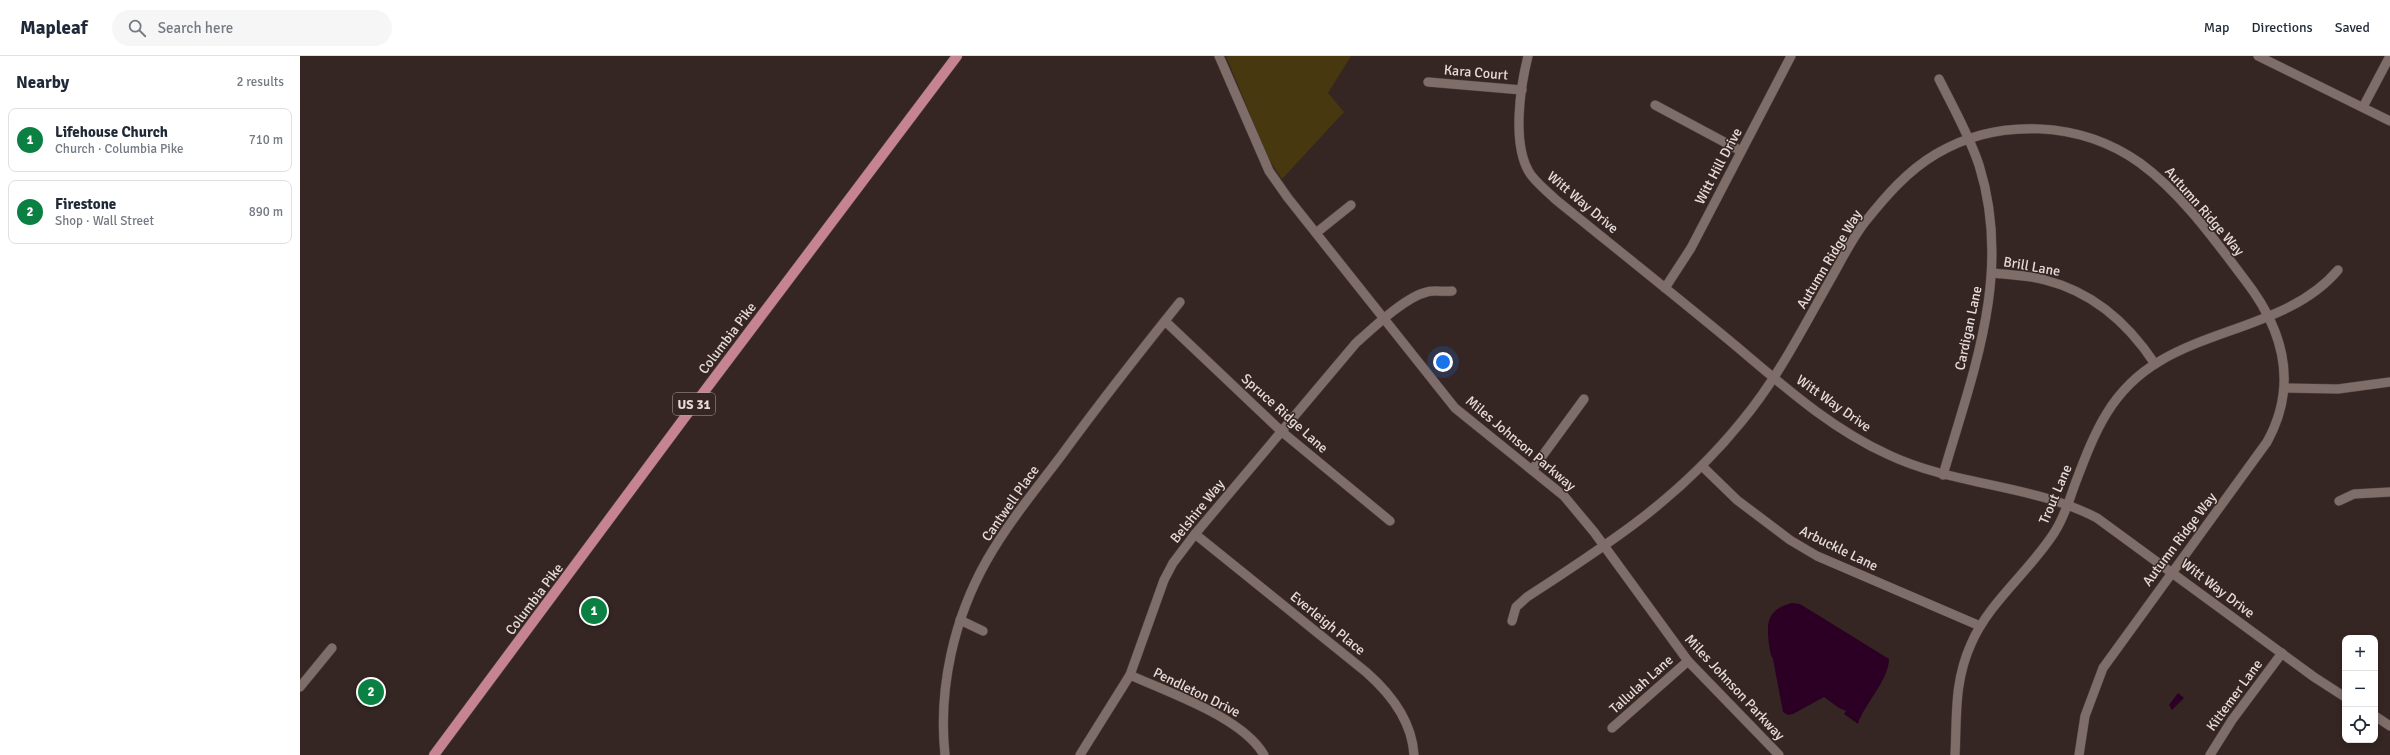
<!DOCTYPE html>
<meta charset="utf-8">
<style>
:root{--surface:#fff;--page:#f6f6f7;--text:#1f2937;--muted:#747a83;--line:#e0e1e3;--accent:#0b8043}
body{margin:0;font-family:Signika,sans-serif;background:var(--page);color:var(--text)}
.controls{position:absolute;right:12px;bottom:12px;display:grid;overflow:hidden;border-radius:8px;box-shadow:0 2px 6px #0003}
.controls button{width:36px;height:36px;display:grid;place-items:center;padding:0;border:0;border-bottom:1px solid var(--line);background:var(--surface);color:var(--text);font:20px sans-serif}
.you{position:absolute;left:1143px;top:306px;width:14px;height:14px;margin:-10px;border:3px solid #fff;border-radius:50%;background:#1a73e8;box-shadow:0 0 0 6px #1a73e833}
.badge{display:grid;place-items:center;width:26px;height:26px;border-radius:50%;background:var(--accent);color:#fff;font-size:13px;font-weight:700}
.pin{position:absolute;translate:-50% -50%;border:2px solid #fff;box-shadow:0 1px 4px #0006}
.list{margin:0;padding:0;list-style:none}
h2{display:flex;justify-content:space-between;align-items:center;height:52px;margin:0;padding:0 16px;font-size:17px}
h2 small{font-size:13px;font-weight:400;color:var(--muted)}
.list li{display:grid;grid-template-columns:26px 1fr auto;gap:12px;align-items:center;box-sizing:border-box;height:64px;margin:0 8px 8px;padding:0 8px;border:1px solid var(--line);border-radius:8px}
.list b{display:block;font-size:15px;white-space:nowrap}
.list p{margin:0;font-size:13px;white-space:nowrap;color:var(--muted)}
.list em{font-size:13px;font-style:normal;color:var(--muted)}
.icon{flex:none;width:22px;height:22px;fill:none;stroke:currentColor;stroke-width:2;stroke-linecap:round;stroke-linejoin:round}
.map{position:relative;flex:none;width:2090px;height:699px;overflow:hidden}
header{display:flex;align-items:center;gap:24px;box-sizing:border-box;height:56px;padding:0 20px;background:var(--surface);border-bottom:1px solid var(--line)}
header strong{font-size:19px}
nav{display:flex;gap:22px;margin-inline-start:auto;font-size:14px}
.search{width:280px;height:36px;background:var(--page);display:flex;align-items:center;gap:10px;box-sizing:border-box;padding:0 14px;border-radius:22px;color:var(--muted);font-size:15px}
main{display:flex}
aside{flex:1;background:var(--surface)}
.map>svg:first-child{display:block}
.green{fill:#48380f}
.water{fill:#2b0024}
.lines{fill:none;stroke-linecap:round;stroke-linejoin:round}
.minor-casing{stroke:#514341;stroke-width:10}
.major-casing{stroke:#514341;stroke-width:11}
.minor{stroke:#7f6d69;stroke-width:9}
.major{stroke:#c68492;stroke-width:10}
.labels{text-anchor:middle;stroke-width:3;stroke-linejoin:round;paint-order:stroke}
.shield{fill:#352623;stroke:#b1a5a2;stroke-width:1}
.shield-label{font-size:13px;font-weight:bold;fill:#e6dbd9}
.street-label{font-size:14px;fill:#e6dbd9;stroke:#352623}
</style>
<header>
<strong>Mapleaf</strong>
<div class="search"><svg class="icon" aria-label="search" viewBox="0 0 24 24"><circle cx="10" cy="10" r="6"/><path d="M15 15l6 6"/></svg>Search here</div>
<nav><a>Map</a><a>Directions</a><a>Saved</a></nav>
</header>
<main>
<aside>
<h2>Nearby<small>2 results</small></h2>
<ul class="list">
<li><span class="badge">1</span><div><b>Lifehouse Church</b><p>Church · Columbia Pike</p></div><em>710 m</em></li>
<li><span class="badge">2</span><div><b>Firestone</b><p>Shop · Wall Street</p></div><em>890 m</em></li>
</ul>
</aside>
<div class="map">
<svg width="2090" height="699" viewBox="0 0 2090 699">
<rect width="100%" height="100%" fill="#352623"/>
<polygon class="green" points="926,0 1051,0 1028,37 1044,56 982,123 968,102"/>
<g class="water">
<path d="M 1492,547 L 1500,548 L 1589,603 C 1589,624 1563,650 1558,668 L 1544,658 L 1546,655 L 1539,652 L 1524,641 L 1493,658 L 1488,659 L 1483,656 L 1473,603 C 1470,598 1470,594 1469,588 C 1466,565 1468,553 1492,547 Z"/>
<polygon points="1878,637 1884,642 1872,654 1869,649"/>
</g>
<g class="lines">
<defs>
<g id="minor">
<polyline points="919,0 969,115 988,142 1155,352 1264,440 1294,476 1388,605 1479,699"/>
<path d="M 1228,0 C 1220,32 1212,87 1229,116 C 1235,126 1246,134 1255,143 C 1313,190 1372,237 1430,285 C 1479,326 1529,372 1589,399 C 1655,430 1732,428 1797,462 L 2014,621 L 2045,641"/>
<polyline points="1958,0 2090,65"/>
<path d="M 1639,23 C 1653,51 1669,79 1679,109 C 1713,217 1673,316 1643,419"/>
<polyline points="1128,26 1222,34"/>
<polyline points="1355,49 1441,95"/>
<polyline points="2063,51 2090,0"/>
<polyline points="1016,177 1051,149"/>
<path d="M 1693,217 C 1710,219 1729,219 1745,224 C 1793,236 1828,267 1855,308"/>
<polyline points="1365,232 1391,192 1491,0"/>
<polyline points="865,265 981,375 1090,465"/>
<polyline points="1984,332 2038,333 2090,326"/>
<polyline points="1403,411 1437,444 1490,484 1517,500 1680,570"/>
<polyline points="1232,414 1284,343"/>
<polyline points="2039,445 2054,438 2090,436"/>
<path d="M 895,478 L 1066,616 C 1090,637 1112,665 1114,699"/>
<polyline points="660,564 683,575"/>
<path d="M 1212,565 L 1216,551 L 1227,541 C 1310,487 1379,443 1442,365 C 1477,323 1502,274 1529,226 C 1540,207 1551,184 1565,166 C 1585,141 1607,115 1636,98 C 1698,61 1781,65 1840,107 C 1881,137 1914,183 1945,224 C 1983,273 1999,328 1967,386 L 1803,612 L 1785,660 L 1779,699"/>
<path d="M 830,619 C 869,637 942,661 964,699"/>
<polyline points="0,631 32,592"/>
<polyline points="2075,660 2090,670"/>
<polyline points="1312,672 1388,605"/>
<path d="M 645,699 C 638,632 654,562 687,504 C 708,467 736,433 761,400 C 799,348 839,297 880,246"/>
<path d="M 780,699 L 830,619 L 864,524 L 873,507 L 895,478 L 1056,287 C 1073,272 1105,241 1127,236 C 1134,234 1144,236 1152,235"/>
<path d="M 1655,699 C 1657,659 1654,626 1671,588 C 1689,546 1729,516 1754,477 C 1764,462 1769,445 1775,428 C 1794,378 1810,334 1860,305 C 1917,271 1994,266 2038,214"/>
<polyline points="1910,699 1932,664 1982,597"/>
</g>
<polyline id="major" points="134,699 385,361 657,0"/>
</defs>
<use href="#minor" class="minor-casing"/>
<use href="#major" class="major-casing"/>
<use href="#minor" class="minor"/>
<use href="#major" class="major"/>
</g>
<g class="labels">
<rect class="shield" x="373" y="337" width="42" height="22" rx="3"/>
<g class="shield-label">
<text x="394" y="353">US 31</text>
</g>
<g class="street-label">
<text transform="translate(1176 16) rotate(5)" y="5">Kara Court</text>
<text transform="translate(1418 110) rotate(-62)" y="5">Witt Hill Drive</text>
<text transform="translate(1283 146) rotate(40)" y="5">Witt Way Drive</text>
<text transform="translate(1905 155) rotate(49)" y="5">Autumn Ridge Way</text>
<text transform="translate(1529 203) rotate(-59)" y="5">Autumn Ridge Way</text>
<text transform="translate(1732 210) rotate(10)" y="5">Brill Lane</text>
<text transform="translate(1668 272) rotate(-78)" y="5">Cardigan Lane</text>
<text transform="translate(427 282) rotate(-53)" y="5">Columbia Pike</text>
<text transform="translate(1534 347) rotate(35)" y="5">Witt Way Drive</text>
<text transform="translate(985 357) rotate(42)" y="5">Spruce Ridge Lane</text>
<text transform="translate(1221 387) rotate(40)" y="5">Miles Johnson Parkway</text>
<text transform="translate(1755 438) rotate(-67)" y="5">Trout Lane</text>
<text transform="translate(710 447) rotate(-55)" y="5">Cantwell Place</text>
<text transform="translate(897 455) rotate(-51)" y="5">Belshire Way</text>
<text transform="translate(1879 483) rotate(-53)" y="5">Autumn Ridge Way</text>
<text transform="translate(1539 492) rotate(26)" y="5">Arbuckle Lane</text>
<text transform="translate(1918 532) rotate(37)" y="5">Witt Way Drive</text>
<text transform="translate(234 543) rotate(-53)" y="5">Columbia Pike</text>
<text transform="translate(1028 567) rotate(39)" y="5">Everleigh Place</text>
<text transform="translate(1341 628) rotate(-42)" y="5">Tallulah Lane</text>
<text transform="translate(1435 631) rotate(47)" y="5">Miles Johnson Parkway</text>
<text transform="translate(897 636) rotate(26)" y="5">Pendleton Drive</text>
<text transform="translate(1934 639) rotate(-54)" y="5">Kittemer Lane</text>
</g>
</g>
</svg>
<div class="controls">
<button>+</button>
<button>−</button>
<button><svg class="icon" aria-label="locate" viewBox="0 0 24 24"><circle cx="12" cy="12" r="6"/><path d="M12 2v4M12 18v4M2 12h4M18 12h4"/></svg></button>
</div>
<div class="you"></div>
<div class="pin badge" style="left:294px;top:555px">1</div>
<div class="pin badge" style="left:71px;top:636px">2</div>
</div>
</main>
